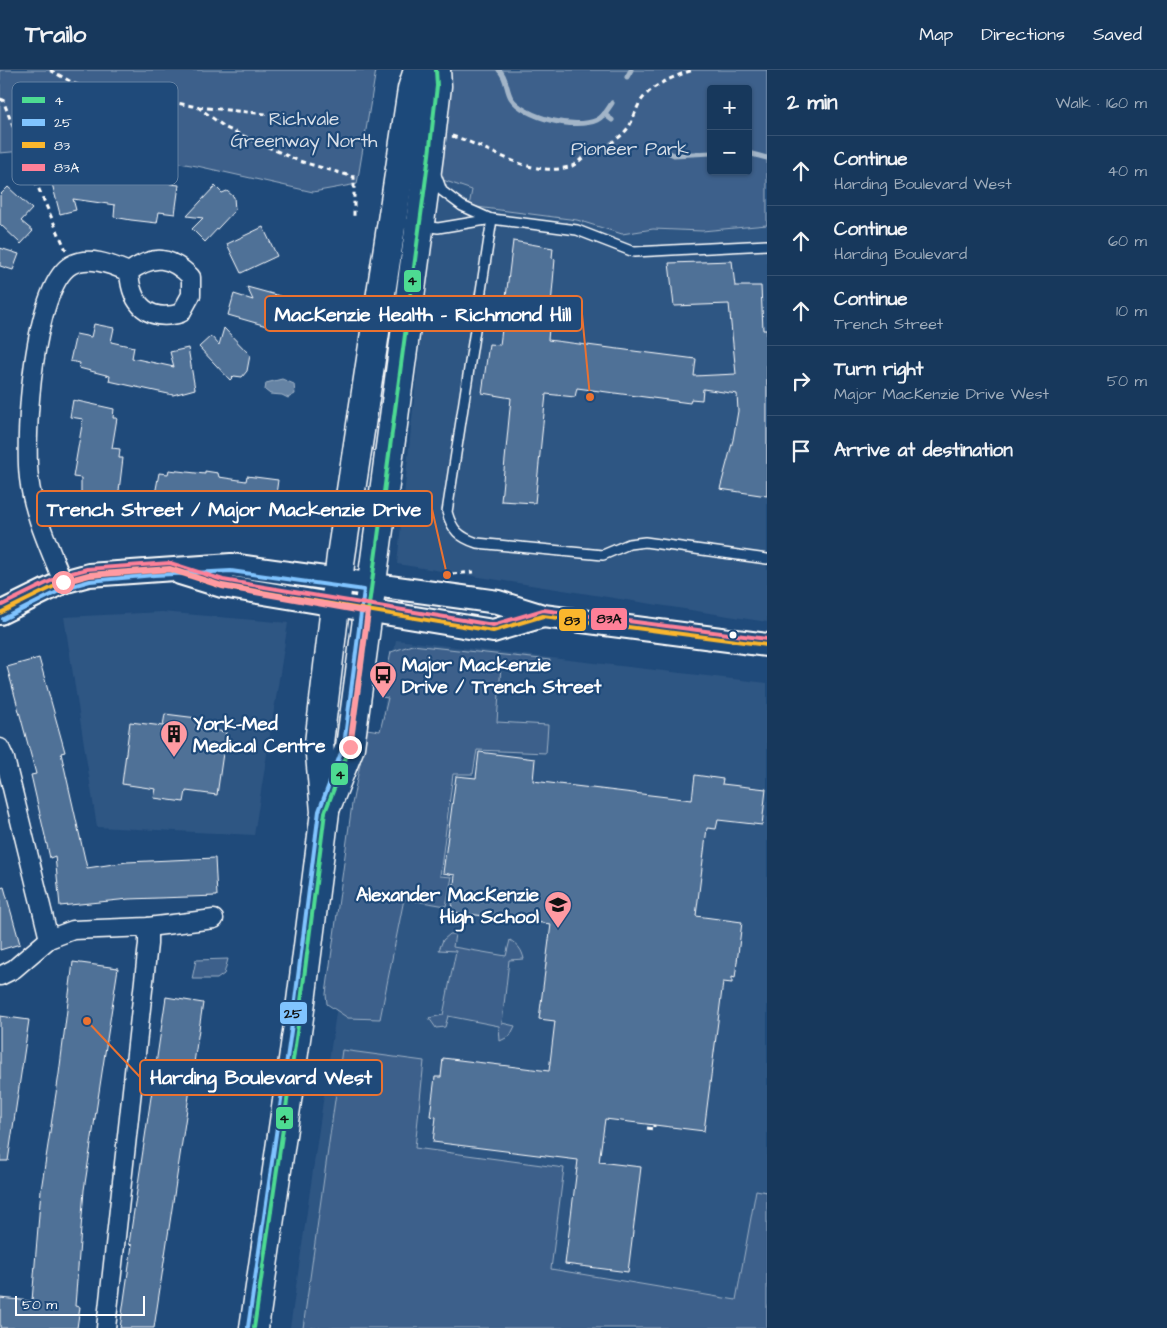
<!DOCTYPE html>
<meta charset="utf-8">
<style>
:root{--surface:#17385c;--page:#203f62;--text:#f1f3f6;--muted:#9eacbb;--line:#365272}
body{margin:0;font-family:"Architects Daughter",sans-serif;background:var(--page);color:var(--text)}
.controls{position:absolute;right:15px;top:15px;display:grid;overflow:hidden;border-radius:5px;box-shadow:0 1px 4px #0004}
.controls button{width:45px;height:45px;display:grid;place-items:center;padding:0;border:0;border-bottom:1px solid var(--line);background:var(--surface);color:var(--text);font:25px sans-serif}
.scale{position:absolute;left:15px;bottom:12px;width:130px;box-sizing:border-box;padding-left:5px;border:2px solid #fff;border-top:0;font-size:14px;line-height:18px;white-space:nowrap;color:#fff;-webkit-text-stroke:4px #1f4a7a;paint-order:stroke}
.stop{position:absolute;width:15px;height:15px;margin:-11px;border:4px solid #ff9aa2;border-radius:50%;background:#fff}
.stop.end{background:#ff9aa2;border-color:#fff;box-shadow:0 1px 5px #0008}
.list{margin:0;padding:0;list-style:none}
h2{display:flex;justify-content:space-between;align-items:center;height:65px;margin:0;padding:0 20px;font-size:21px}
h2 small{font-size:16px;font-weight:400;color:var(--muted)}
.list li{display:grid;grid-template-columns:32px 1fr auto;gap:15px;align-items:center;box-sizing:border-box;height:70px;padding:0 20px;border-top:1px solid var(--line)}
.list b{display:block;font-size:19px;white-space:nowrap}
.list p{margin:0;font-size:16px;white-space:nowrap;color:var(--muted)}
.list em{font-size:16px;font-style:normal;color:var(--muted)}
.icon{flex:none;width:28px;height:28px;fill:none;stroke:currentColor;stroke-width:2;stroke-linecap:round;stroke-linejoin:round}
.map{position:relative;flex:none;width:767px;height:1258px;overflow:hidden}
header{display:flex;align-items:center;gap:30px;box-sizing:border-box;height:70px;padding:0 25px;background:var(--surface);border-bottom:1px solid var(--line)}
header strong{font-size:24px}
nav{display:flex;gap:28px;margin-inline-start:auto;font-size:18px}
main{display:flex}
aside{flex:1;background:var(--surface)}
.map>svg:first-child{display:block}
.built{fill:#2e5683}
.green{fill:#3c618b;stroke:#9eb0c5;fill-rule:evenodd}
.water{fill:#6583a4;stroke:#a3b5c8}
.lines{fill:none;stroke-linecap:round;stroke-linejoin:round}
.stream{stroke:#a3b5c8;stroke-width:5}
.building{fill:#507197;stroke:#fff}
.service-casing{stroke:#fff;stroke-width:12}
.minor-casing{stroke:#fff;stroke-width:21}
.tertiary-casing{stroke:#fff;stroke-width:26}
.primary-casing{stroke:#fff;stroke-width:31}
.path{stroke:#fff;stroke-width:3;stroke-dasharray:5 4;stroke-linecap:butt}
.service{stroke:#1f4a7a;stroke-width:9}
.minor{stroke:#1f4a7a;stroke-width:18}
.tertiary{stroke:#1f4a7a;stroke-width:22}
.primary{stroke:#1f4a7a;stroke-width:28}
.bus-1-casing{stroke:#1f4a7a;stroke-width:8}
.bus-2-casing{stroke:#1f4a7a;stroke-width:8}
.bus-3-casing{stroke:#1f4a7a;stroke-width:8}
.bus-4-casing{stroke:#1f4a7a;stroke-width:8}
.bus-1{stroke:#4ddb92;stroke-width:4}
.bus-2{stroke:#80c4ff;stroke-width:4}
.bus-3{stroke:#fab62d;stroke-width:4}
.bus-4{stroke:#ff8098;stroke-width:4}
.route{stroke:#ff9aa2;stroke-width:6}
.bus-dot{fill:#fff;stroke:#1f4a7a;stroke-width:2}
.labels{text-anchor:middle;stroke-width:4.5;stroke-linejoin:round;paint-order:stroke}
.park-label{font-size:19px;fill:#d8dfe8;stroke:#1f4a7a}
.poi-label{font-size:19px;font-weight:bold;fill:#fff;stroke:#1f4a7a;text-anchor:start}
.key{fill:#1f4a7a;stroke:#6280a2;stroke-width:1}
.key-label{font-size:14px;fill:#fff}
.leader{fill:none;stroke:#eb7230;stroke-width:2}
.callout-dot{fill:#eb7230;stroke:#1f4a7a;stroke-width:2}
.callout{fill:#1f4a7a;stroke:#eb7230;stroke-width:2}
.callout-label{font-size:20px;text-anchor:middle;font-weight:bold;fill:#fff}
.line-badge{stroke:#1f4a7a;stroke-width:2}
.pale-badge-label{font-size:14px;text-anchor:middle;font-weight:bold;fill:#111}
</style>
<header>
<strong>Trailo</strong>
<nav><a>Map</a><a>Directions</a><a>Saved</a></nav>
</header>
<main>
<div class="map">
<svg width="767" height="1258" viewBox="0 0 767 1258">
<rect width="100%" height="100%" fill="#1f4a7a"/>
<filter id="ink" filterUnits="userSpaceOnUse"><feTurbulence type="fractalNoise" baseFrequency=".02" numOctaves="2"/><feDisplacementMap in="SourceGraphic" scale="10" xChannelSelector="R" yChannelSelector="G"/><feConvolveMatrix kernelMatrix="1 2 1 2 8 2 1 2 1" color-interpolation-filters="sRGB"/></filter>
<g filter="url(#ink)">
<g class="built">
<polygon points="437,108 500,130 702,161 767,155 767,552 397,494"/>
<polygon points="162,542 288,553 254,765 97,757 64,547"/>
<polygon points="396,570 767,613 767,1258 290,1258 366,737"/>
</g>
<g class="green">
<polygon points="0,0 376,0 357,114 313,122 197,96 78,76 0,83"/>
<path d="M 447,0 L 767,0 L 767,155 L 702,161 L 653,159 L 622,164 L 577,150 L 469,136 L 472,120 L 437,108 ZM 711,19 L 748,19 L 748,101 L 711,101 Z"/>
<polygon points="412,575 550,590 548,601 501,596 497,652 548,655 546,683 477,680 473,704 453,704 440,806 452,807 446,836 404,829 380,949 348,948 327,934 326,924 352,734 367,659 380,661 388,628 382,627 391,582"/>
<path d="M 450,864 L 455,864 L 453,877 L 506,886 L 510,870 C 518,875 522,880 524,889 L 509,890 L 502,953 L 515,956 L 510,966 L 500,971 L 499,956 L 448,946 L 445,957 L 436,958 L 429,948 L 443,945 L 456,881 L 439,880 L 443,870 Z"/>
<polygon points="228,889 224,904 217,909 192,909 196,890"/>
<polygon points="342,980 424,991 415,1078 564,1098 551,1199 736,1230 756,1120 767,1122 767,1258 303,1258"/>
</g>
<polygon class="water" points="282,309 294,314 295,324 288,328 282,325 270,324 265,320 266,313"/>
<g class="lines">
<g class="stream">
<path d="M 499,0 C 507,7 506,20 511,28 C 524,48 575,60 597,50 C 604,47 608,39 612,33"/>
<polyline points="627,7 631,0"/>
<polyline points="604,44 612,50"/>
<polyline points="651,74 674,85 711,83"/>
<polyline points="748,83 767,88"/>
</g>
</g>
<g class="building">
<polygon points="86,96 87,99 114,103 115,100 128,102 128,106 170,111 170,114 179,115 175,144 159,142 157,153 131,150 114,147 115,135 73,129 76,140 60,144 50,106"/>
<polygon points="215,116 222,123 227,121 234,127 235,140 205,172 192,159 203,148 187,146"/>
<polygon points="8,117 32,139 21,151 33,161 21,174 0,154 0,125"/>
<polygon points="263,157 277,186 241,203 227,174"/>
<polygon points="513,171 553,178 552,188 555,189 548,270 696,289 694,306 736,304 729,234 674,236 669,193 732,191 735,216 761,216 763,260 767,260 767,426 720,419 733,370 738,341 737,324 703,319 702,330 691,329 690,333 577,318 575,327 546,324 535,433 501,431 511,328 482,323 489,274 500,275"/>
<polygon points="0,178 19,184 13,200 0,196"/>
<polygon points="247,217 280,226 278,231 282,240 280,248 270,257 228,245 234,224 253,230"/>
<polygon points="94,254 114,258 111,272 134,277 132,288 174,297 170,282 188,278 195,319 173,325 109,311 110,306 79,298 80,293 70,291 76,264 91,267"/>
<polygon points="224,258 250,285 247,301 242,307 234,306 230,310 199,277 211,266 219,275"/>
<polygon points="73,330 114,339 113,348 117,348 112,378 120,379 119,388 123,388 119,421 133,433 119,451 94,450 94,439 91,439 91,432 81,432 81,408 73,407 83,349 70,347"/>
<polygon points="169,400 205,404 205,401 218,403 219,407 246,411 247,406 278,410 274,439 257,437 255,449 225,445 224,450 207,448 208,439 170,434 169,448 151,446 159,403 168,404"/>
<polygon points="39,588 65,682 61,683 87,798 127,792 215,788 217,826 129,829 60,836 55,786 50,788 31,705 36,704 7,597"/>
<polygon points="165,644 197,648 196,658 226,662 217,725 186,721 184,732 154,728 156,719 122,714 130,652 163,656"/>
<polygon points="479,682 535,689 533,711 692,730 695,705 723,709 722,714 766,719 762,755 718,750 716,759 707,758 696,846 742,852 735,908 732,907 732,913 723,912 704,1061 605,1049 599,1092 641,1097 628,1202 565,1194 578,1090 433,1072 436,1047 430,1046 435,1007 441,1007 443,988 549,1001 555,951 539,949 551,854 451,842 455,805 443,803 456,706 476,708"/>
<polygon points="4,817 20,874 0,880 0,818"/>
<polygon points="73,892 118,898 84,1120 75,1236 80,1237 77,1258 0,1258 0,1228 32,1231 41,1120 59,1004"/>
<polygon points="166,927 203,933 154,1258 120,1258 132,1175 129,1174"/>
<polygon points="0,946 29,950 8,1091 0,1091"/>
</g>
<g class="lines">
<defs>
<g id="service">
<polyline points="435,102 442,121 462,136 491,149"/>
<path d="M 492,149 L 447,442 C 452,460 459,467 477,473 L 603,485 L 629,474 L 645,472 L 767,489"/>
<polyline points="394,152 438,158 492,149 577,160 634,182 767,175"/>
</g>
<g id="minor">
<path d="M 63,512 C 50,479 33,444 29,408 C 24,366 33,217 71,195 C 89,185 112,195 129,202 C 131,234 148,253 181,243 L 191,225 L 191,207 C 170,186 154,184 129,202"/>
<polyline points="0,678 5,689 49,869"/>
<polyline points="0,906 14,899 49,869 73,860 148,857 214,849"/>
<polyline points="106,1258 148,874 148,857"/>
</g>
<g id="tertiary">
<polyline points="180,503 222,516 493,561 543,546"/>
<polyline points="0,543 63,512 89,505 231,495 498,532 543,546 767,575"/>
</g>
<g id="primary">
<polyline points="327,735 350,677 429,85 437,16 436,0"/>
<polyline points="254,1258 298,955 325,742 319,673 341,486 412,19 418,0"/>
</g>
</defs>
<use href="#service" class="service-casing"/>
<use href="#minor" class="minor-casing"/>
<use href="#tertiary" class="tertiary-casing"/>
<use href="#primary" class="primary-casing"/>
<g class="path">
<polyline points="50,0 75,14 198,37 226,58 299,91 354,107 354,149"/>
<polyline points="0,29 3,30 24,86 66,180"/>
<polyline points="198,37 295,47"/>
<path d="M 452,66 C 489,76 531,110 572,96 C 577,94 581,88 587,85 C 602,79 618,71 628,58 C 633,51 635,42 639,34 C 651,14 673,7 693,0"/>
<polyline points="452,504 474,502"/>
<polyline points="647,1058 654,1059 654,1055"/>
</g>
<use href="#service" class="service"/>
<use href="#minor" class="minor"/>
<use href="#tertiary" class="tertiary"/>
<use href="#primary" class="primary"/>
<defs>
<polyline id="bus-1" points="254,1258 298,955 325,742 350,677 429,85 437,16 436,0"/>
<polyline id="bus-2" points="3,549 65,518 90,511 154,505 231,501 364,520 344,675 319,741 292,954 248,1257"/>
<polyline id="bus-3" points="0,543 63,512 89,505 170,499 222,516 493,561 543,546 767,575"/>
<polyline id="bus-4" points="0,536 61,506 87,499 170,493 223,510 493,555 543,540 767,569"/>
</defs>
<use href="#bus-1" class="bus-1-casing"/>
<use href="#bus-2" class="bus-2-casing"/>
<use href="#bus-3" class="bus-3-casing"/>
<use href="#bus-4" class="bus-4-casing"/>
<use href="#bus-1" class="bus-1"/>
<use href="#bus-2" class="bus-2"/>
<use href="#bus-3" class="bus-3"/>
<use href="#bus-4" class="bus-4"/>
</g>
</g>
<g class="lines" filter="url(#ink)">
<polyline class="route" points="63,512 89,505 170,499 222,516 368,542 350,677"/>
</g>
<defs>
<symbol id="bus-pin" viewBox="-11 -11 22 30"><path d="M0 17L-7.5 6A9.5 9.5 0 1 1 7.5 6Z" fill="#ff9aa2" stroke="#1f4a7a"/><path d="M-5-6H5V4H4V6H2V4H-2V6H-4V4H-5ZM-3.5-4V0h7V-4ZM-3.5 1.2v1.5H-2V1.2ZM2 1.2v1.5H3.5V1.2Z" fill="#111"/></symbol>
<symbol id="building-pin" viewBox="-11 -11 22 30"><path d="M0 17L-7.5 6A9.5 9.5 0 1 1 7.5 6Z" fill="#ff9aa2" stroke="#1f4a7a"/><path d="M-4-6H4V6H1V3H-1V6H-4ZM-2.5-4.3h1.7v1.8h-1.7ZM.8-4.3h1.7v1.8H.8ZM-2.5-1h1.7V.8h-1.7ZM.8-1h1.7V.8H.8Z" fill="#111"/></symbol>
<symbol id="school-pin" viewBox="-11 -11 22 30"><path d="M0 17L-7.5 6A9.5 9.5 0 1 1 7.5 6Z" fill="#ff9aa2" stroke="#1f4a7a"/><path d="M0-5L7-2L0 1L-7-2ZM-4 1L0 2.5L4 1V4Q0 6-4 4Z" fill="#111"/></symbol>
</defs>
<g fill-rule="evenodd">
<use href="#bus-pin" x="367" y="589" width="32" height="43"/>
<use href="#building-pin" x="158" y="648" width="32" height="43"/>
<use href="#school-pin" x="542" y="819" width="32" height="43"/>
</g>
<circle class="bus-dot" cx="733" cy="565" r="4.5"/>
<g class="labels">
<g class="park-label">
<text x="304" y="55">Richvale<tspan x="304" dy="22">Greenway North</tspan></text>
<text x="630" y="85">Pioneer Park</text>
</g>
<g class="poi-label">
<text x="402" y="601">Major Mackenzie<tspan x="402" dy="22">Drive / Trench Street</tspan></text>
<text x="193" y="660">York-Med<tspan x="193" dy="22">Medical Centre</tspan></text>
<text x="539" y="831" text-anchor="end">Alexander MacKenzie<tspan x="539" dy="22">High School</tspan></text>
</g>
</g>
<rect x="12" y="12" width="166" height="103" rx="8" class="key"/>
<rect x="22" y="27" width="23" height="6" fill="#4ddb92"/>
<rect x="22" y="49" width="23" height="7" fill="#80c4ff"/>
<rect x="22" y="72" width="23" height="6" fill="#fab62d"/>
<rect x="22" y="94" width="23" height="7" fill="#ff8098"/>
<g class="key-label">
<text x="54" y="35">4</text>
<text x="54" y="57">25</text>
<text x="54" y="80">83</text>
<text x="54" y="102">83A</text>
</g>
<path class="leader" d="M590 327L582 244M447 505L432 439M87 951L140 1007"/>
<g class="callout-dot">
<circle cx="590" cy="327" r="5"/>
<circle cx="447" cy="505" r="5"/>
<circle cx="87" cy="951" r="5"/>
</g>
<g class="callout">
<rect x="265" y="226" width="317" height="35" rx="5"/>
<rect x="37" y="421" width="395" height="35" rx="5"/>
<rect x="140" y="990" width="242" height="35" rx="5"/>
</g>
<g class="callout-label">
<text x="423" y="251">MacKenzie Health - Richmond Hill</text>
<text x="234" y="446">Trench Street / Major Mackenzie Drive</text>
<text x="261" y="1014">Harding Boulevard West</text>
</g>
<g class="line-badge">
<rect x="403" y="199" width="19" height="24" rx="5" fill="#4ddb92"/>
<rect x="590" y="537" width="38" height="24" rx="5" fill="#ff8098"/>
<rect x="558" y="538" width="29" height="24" rx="5" fill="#fab62d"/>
<rect x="330" y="692" width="19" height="24" rx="5" fill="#4ddb92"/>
<rect x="279" y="931" width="29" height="24" rx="5" fill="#80c4ff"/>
<rect x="275" y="1036" width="19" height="24" rx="5" fill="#4ddb92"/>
</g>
<g class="pale-badge-label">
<text x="412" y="215">4</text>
<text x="609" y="553">83A</text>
<text x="572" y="555">83</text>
<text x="340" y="709">4</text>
<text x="293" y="948">25</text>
<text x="284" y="1053">4</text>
</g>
</svg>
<div class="controls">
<button>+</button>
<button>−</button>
</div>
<div class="scale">50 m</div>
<div class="stop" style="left:63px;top:512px"></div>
<div class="stop end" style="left:350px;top:677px"></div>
</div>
<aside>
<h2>2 min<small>Walk · 160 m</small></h2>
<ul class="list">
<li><svg class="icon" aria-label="ahead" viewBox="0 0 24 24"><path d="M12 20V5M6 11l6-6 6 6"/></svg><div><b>Continue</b><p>Harding Boulevard West</p></div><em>40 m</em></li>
<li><svg class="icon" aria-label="ahead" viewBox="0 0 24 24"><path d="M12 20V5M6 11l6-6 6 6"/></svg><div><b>Continue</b><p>Harding Boulevard</p></div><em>60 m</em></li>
<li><svg class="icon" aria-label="ahead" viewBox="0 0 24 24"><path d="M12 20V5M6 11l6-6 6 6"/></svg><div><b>Continue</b><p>Trench Street</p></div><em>10 m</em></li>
<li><svg class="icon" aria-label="right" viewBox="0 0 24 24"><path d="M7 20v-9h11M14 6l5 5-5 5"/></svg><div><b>Turn right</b><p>Major MacKenzie Drive West</p></div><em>50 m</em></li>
<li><svg class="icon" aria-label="arrive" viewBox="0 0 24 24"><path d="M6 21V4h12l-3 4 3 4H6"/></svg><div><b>Arrive at destination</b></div></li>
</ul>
</aside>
</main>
